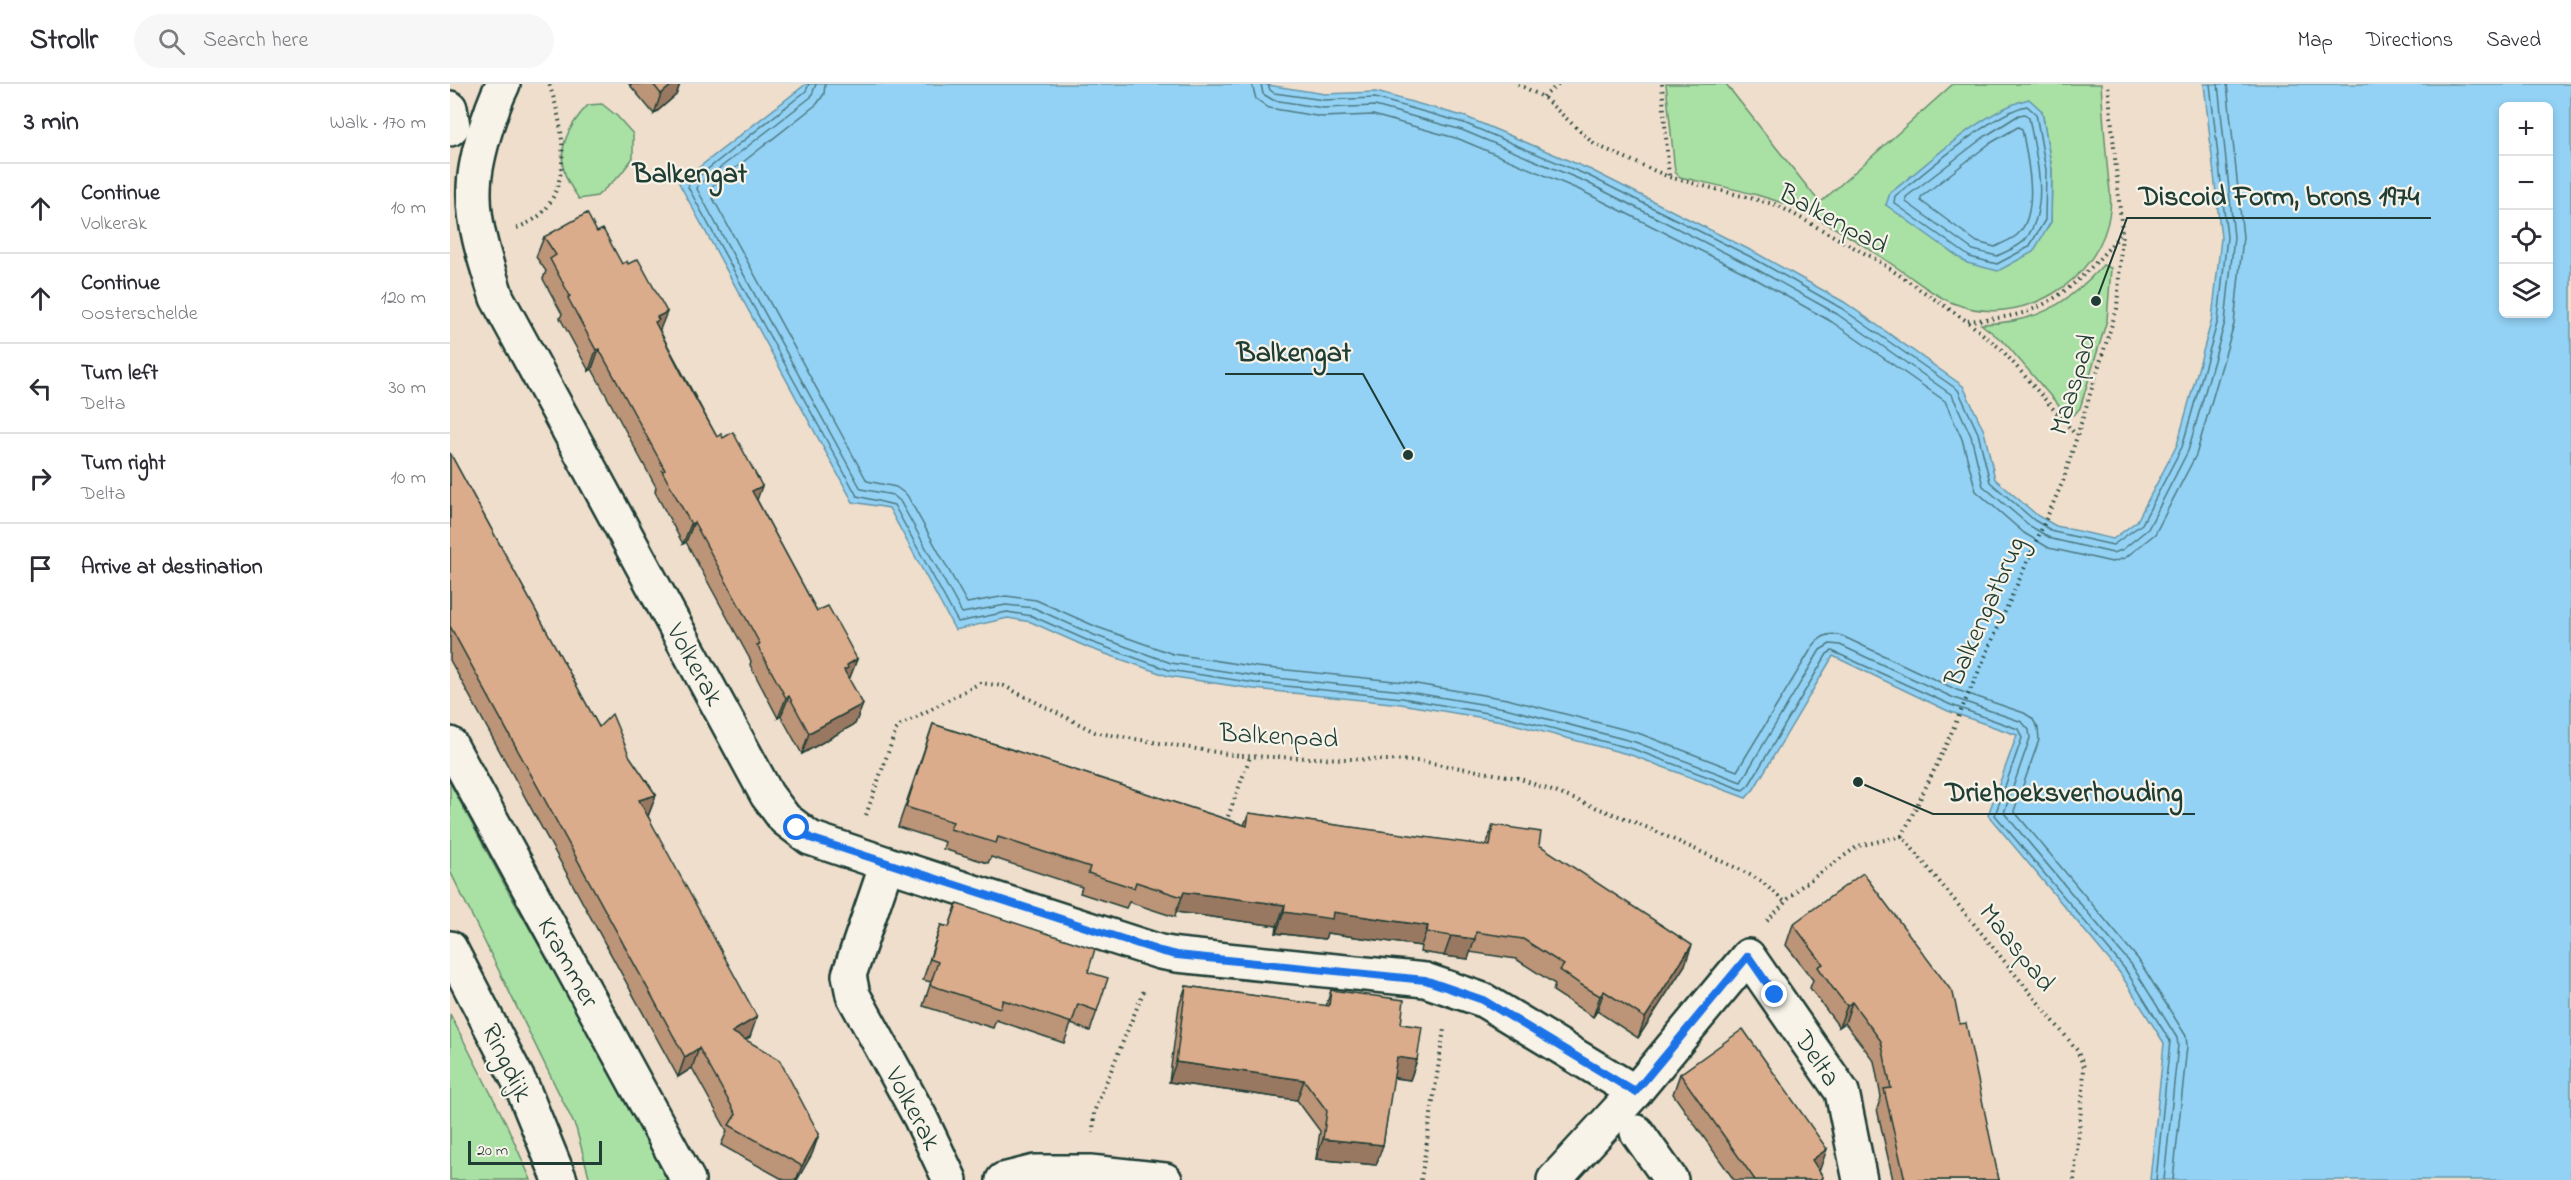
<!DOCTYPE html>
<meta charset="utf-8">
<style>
:root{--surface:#fff;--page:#f7f7f7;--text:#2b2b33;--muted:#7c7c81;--line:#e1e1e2}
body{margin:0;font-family:"Indie Flower",sans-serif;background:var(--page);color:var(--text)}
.controls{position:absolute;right:18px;top:18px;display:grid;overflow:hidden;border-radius:9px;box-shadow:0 3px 9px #0003}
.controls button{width:54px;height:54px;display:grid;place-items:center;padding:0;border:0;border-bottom:2px solid var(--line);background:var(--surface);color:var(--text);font:30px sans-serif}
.scale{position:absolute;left:18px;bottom:15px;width:134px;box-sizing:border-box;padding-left:6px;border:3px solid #1f3d34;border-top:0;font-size:16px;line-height:21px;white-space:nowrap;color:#1f3d34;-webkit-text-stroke:4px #f7f3e8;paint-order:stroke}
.stop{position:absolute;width:18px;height:18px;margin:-14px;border:4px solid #1a73e8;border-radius:50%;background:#fff}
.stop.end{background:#1a73e8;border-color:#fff;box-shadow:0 2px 6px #0008}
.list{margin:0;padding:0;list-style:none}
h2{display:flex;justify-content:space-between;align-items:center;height:78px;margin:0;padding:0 24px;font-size:26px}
h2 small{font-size:20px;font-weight:400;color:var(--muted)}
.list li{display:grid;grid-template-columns:39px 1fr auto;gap:18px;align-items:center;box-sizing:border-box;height:90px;padding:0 24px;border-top:2px solid var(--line)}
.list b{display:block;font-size:22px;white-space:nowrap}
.list p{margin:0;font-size:20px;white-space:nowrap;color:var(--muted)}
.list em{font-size:20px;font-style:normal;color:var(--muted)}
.icon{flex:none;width:33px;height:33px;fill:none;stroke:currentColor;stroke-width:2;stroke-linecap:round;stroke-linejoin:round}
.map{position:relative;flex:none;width:2121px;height:1096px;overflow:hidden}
header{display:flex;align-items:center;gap:36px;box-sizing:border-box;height:84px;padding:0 30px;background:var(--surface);border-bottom:2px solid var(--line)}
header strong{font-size:28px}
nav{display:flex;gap:33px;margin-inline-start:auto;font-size:21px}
.search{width:420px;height:54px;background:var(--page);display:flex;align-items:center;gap:15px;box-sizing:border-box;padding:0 21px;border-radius:33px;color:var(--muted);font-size:22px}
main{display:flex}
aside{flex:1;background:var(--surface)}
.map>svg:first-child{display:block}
.green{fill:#a9e0a4;stroke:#648e6c;stroke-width:1.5;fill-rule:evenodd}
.water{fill:#93d2f5;stroke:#6596a8;stroke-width:1.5;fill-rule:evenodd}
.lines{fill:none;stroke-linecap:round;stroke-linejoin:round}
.shore{stroke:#4d7981;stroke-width:1.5}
.minor-casing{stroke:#1f3d34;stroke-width:38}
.major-casing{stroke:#1f3d34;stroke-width:38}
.path{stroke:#1f3d34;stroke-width:4;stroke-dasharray:1.5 4.5;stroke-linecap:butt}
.minor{stroke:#f7f3e8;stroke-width:33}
.major{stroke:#f7f3e8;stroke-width:33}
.wall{fill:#bc9478;stroke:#1f3d34;stroke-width:1.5}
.shaded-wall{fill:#997862;stroke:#1f3d34;stroke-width:1.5}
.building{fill:#dbac8c;stroke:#1f3d34;stroke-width:1.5}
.route{stroke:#1a73e8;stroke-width:8}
.labels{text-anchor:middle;stroke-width:4.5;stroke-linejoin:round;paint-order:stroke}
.street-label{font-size:27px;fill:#1f3d34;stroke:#f7f3e8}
.neighbourhood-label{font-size:28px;font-weight:bold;fill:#1f3d34;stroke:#f7f3e8}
.leader{fill:none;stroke:#1f3d34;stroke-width:2}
.callout-dot{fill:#1f3d34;stroke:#f7f3e8;stroke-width:2}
.callout-label{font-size:28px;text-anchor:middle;font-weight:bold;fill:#1f3d34;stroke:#f7f3e8;stroke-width:4.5;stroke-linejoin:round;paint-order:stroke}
</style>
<header>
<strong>Strollr</strong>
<div class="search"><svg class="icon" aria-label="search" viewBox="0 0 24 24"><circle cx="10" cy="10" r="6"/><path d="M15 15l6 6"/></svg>Search here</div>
<nav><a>Map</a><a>Directions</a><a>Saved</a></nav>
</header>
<main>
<aside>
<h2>3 min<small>Walk · 170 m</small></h2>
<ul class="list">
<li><svg class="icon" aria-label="ahead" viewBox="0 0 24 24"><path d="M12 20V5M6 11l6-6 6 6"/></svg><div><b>Continue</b><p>Volkerak</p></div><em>10 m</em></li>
<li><svg class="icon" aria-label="ahead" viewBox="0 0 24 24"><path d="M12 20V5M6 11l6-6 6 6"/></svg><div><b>Continue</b><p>Oosterschelde</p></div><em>120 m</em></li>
<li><svg class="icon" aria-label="left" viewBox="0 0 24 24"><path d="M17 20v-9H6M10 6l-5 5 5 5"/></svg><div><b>Turn left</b><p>Delta</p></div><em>30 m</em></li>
<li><svg class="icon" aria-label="right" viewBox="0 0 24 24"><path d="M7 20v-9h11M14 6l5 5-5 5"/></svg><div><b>Turn right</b><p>Delta</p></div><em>10 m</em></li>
<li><svg class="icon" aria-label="arrive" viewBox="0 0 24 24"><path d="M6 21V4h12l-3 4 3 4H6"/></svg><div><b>Arrive at destination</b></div></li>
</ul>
</aside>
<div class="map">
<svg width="2121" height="1096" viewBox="0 0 2121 1096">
<rect width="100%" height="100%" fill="#efdecc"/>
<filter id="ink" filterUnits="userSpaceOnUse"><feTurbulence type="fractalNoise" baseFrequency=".0167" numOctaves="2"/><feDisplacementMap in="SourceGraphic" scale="12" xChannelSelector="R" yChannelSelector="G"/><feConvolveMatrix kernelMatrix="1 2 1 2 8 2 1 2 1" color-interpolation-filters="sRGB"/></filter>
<g filter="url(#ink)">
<g class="green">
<path d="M 1216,0 L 1276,0 L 1370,119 L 1503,0 L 1651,0 C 1653,30 1655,60 1658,90 C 1659,102 1662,115 1660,127 C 1651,198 1569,246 1503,219 C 1483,211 1467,197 1449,185 C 1421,166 1391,146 1361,131 C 1320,111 1274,103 1230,93 L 1225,88 ZM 1592,27 L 1602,86 L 1601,138 L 1445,126 L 1436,121 Z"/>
<path d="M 152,20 L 167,32 L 183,50 L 183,74 L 170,91 L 147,112 L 129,115 C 124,107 117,98 115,90 C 106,63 121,39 138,21 Z"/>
<path d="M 1653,181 L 1661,184 L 1657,236 L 1630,324 L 1624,331 L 1616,330 L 1555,259 L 1531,240 C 1587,239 1616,221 1653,181 Z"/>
<polygon points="0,699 59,809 223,1096 140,1096 126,1044 0,787"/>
<polygon points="0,930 56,1039 81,1096 0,1096"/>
</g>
<g class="water">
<path d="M 356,0 L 812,0 L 875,10 L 926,8 L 1016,33 L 1141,86 L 1306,169 L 1394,218 L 1513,302 L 1534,347 L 1545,395 L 1588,432 L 1606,442 L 1663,455 L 1687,437 L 1727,361 L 1762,235 L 1771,154 L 1754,0 L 2121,0 L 2121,1096 L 1700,1096 L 1714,959 L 1670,889 L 1538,731 L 1567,651 L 1498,627 L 1383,572 L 1304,705 L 1296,714 L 1181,671 L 1052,637 L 951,620 L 804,605 L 718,592 L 639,564 L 581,538 L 558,534 L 505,546 L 439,424 L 403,418 L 229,99 ZM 2054,22 L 2098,22 L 2098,230 L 2054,230 Z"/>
<path d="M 1579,15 L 1592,27 L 1602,86 L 1601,138 L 1583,168 L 1548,187 L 1517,179 L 1436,121 L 1440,109 C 1478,80 1533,26 1579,15 Z"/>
</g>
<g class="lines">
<g class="shore">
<polyline points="359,0 356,7 239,100 238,103 407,412 444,421 508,538 557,528 582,532 641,558 719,586 805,599 952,614 1054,632 1183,665 1293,706 1299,701 1377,570 1382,567 1501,621 1568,645 1572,654 1545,731 1675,885 1720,957 1706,1096"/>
<polyline points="366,0 361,13 248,101 247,105 411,405 443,411 450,417 512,529 556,521 584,524 644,551 721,579 806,592 953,607 1055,624 1185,658 1291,698 1370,566 1380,560 1390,561 1504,614 1572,638 1579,646 1580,654 1554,729 1681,880 1727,954 1728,961 1714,1096"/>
<path d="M 375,0 L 374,10 L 367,20 L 260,104 L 259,107 L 417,397 L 446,403 L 457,411 L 517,519 L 556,512 L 586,516 L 647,543 L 723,570 L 807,583 L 954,598 L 1057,615 L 1188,649 L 1287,687 L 1363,562 C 1370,552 1380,548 1392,552 L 1507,606 L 1574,629 L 1582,634 L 1588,644 L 1589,656 L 1564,727 L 1688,875 L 1736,952 L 1737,962 L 1723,1096"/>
<polyline points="802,0 806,15 819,24 872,33 923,31 1009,55 1132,107 1295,189 1382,238 1495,317 1512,355 1526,407 1574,449 1599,464 1662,478 1675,474 1705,450 1746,371 1784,240 1793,153 1777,0"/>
<polyline points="811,0 813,10 823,16 873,24 925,22 1012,46 1136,98 1299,181 1387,230 1502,311 1521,352 1533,402 1580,442 1602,455 1663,469 1672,466 1698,445 1738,367 1775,238 1784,153 1768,0"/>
<polyline points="818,0 820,6 824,9 874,16 925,14 1014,39 1139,92 1303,174 1391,224 1508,306 1528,349 1540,398 1584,436 1604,448 1663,461 1692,440 1732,363 1768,236 1777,153 1760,0"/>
<path d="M 1577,22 L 1586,30 L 1596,86 L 1595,136 L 1579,163 L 1547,180 L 1520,173 L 1444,119 L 1445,112 C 1475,89 1543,28 1577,22 Z"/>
<path d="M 1575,30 L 1579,34 C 1586,72 1601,123 1575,156 C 1569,163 1555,168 1547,172 L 1523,166 L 1456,118 L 1456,113 L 1534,53 L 1569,31 Z"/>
<path d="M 1568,43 L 1572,45 C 1577,73 1591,129 1567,151 C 1561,156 1552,159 1545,163 L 1527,158 L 1471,117 L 1471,113 L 1539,60 Z"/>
</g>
<defs>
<g id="minor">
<path d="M 53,0 C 40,26 24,77 24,106 C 23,143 36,179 47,214 L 317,711 L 335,735 L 360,754 L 437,780 L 399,891 L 403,911 L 470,1033 L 500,1096"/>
<polyline points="0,24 3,42 0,45"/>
<polyline points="0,660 238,1096"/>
<polyline points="437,780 710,868 727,871 975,896 1033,916 1185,1008"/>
<polyline points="1187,1048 1221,1096"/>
<polyline points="553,1096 585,1088 640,1088 715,1096"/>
<polyline points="1104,1096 1185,1008 1298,872 1392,1008 1410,1096"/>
</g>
<polyline id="major" points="0,864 73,1005 110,1096"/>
</defs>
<use href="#minor" class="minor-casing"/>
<use href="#major" class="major-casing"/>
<g class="path">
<polyline points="1068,0 1093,13 1144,60 1219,93 1327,121 1427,176 1518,238 1552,266 1626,351"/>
<polyline points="1212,0 1219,93"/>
<polyline points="1093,13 1109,0"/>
<path d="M 67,144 C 76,140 89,134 95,126 C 122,90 113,39 99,0"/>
<path d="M 1518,237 C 1536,235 1556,234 1573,229 C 1616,215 1643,182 1672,149"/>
<polyline points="416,731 446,646 451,641 530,599 554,602 645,648 654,650 790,672 970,677 1068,694 1187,739 1289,785 1311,797 1335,818"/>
<polyline points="776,738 800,673"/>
<polyline points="1317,837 1349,804 1408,762 1452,752"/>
<polyline points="643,1049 644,1028 695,904"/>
<polyline points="971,1096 994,945"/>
<polyline points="1624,1096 1633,1005 1634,983 1627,966 1452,752 1491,672 1613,397 1667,224 1672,148 1658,0"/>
</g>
<use href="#minor" class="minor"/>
<use href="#major" class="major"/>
</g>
<g class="wall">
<polygon points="179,0 230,0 226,11 204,30"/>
<polygon points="147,148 172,180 210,247 267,353 307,416 367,527 407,575 399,596 413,620 405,640 352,670 331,632 328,634 300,581 301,577 236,458 233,460 205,408 206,403 142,285 139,287 110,234 112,230 93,195 96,187 86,173 94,153"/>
<polygon points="0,369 149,643 180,673 206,711 198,732 300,953 295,956 369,1050 362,1070 347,1096 334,1096 271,1061 277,1047 242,984 228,993 0,576"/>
<polygon points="483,640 794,741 799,729 1036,762 1043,741 1089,761 1235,881 1188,954 1147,927 1143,933 1103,907 1105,900 1066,875 1020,868 1018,875 970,868 971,862 877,849 875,855 826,849 827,842 726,828 725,833 679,818 676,824 630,809 632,803 541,773 538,779 493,765 495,758 448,743"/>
<polygon points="507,820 638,888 647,927 640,947 621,940 614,959 546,936 543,944 473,922 481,898 473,896 484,861 491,841 499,843"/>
<polygon points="1343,840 1510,940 1549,1096 1443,1096 1427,1025 1431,1013 1424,977 1395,939 1389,943 1360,904 1363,896 1336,861"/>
<polygon points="736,902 876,922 881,906 951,940 967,976 960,996 943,994 933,1061 926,1081 866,1075 870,1047 847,1016 719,998 729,922"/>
<polygon points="1230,990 1370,1085 1369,1086 1373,1093 1372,1096 1284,1096 1223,1010"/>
</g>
<g class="shaded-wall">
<polygon points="223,0 230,0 226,11 204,30 211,10"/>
<polygon points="217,228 209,248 198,258 207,233"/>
<polygon points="149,265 142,285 139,287 146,266"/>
<polygon points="312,402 305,422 302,407"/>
<polygon points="244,438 236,458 233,460 241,440"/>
<polygon points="407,575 399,596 393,599 394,586 397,581"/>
<polygon points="339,612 331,632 328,634 336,614"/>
<polygon points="413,620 405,640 352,670 359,649"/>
<polygon points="206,711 198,732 181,736 189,716"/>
<polygon points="734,808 835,821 827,842 726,828"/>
<polygon points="834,828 883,828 978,842 971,862 877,849 875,855 826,849"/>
<polygon points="1001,852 1025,855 1018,875 994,872"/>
<polygon points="1242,861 1235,881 1188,954 1195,934"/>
<polygon points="1154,907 1147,927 1143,933 1150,912"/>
<polygon points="1402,918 1395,939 1389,943 1397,922"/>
<polygon points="307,933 300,953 274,968 282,948"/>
<polygon points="249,964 242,984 228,993 235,973"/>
<polygon points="947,973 967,976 960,996 939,993"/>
<polygon points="726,978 854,996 847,1016 719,998"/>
<polygon points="369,1050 362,1070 347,1096 346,1096 352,1082"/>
<polygon points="873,1055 933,1061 926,1081 866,1075"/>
<polygon points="1377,1065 1370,1085 1355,1096 1362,1076"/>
</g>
<g class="building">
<polygon points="203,0 223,0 211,10"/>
<polygon points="137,129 147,148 153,145 172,180 177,177 178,180 188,175 217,228 207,233 209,236 205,238 235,296 267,353 271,350 273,354 283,348 312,402 302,407 367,527 378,522 393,549 407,575 397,581 398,584 394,586 413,620 359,649 339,612 336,614 307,561 310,560 244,438 241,440 212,387 215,386 149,265 146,266 118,214 120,212 100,175 106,171 94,153"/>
<polygon points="0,369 149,643 162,630 180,673 206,711 189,716 307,933 282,948 329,975 369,1050 352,1082 279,1041 286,1030 249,964 235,973 0,542"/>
<polygon points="483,640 797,742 799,729 1040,762 1043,741 1091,748 1089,761 1242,861 1195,934 1154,907 1150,912 1130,900 1110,886 1114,881 1073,855 1026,848 1025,855 1001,852 977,848 978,842 883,828 882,835 834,828 835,821 734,808 732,813 686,798 684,804 638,789 640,783 548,753 546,759 500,745 503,738 456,723"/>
<polygon points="1413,789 1503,909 1510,940 1516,939 1549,1096 1455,1096 1434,1005 1441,1004 1431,957 1402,918 1397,922 1382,903 1368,883 1373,880 1343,840"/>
<polygon points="507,820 645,865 638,888 658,894 647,927 628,920 622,939 553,916 550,924 480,901 488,878 480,875 491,841 499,843"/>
<polygon points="736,902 879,922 881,906 954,916 951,940 972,943 967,976 947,973 933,1061 873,1055 877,1027 854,996 726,978"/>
<polygon points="1293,945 1377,1065 1362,1076 1373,1093 1369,1096 1305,1096 1230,990"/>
</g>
</g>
<g class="lines" filter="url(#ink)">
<polyline class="route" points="347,744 360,754 710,867 727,871 975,896 1033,916 1185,1008 1298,872 1325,911"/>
</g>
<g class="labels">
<g class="street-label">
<text transform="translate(1384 134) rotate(28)" y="9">Balkenpad</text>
<text transform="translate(1622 300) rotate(-73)" y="9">Maaspad</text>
<text transform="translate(1534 527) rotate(-66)" y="9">Balkengatbrug</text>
<text transform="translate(246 580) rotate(61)" y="9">Volkerak</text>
<text transform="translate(829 651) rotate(3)" y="9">Balkenpad</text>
<text transform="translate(1568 863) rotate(51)" y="9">Maaspad</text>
<text transform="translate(119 878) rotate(61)" y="9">Krammer</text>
<text transform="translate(1368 974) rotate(56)" y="9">Delta</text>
<text transform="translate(58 978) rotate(64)" y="9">Ringdijk</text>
<text transform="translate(464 1024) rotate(62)" y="9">Volkerak</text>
</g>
<g class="neighbourhood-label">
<text x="240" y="98">Balkengat</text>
</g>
</g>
<path class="leader" d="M1646 217L1677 134H1981M958 371L913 290H775M1408 698L1483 730H1745"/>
<g class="callout-dot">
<circle cx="1646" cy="217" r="6"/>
<circle cx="958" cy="371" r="6"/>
<circle cx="1408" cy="698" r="6"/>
</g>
<g class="callout-label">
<text x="1829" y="121">Discoid Form, brons 1974</text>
<text x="844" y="277">Balkengat</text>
<text x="1614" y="717">Driehoeksverhouding</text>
</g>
</svg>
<div class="controls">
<button>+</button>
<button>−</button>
<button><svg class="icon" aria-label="locate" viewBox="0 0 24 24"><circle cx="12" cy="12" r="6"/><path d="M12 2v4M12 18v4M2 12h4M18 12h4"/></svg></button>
<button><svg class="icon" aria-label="layers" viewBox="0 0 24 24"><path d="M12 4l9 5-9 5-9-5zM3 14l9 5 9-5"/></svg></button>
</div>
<div class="scale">20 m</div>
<div class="stop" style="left:347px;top:744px"></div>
<div class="stop end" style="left:1325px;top:911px"></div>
</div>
</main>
